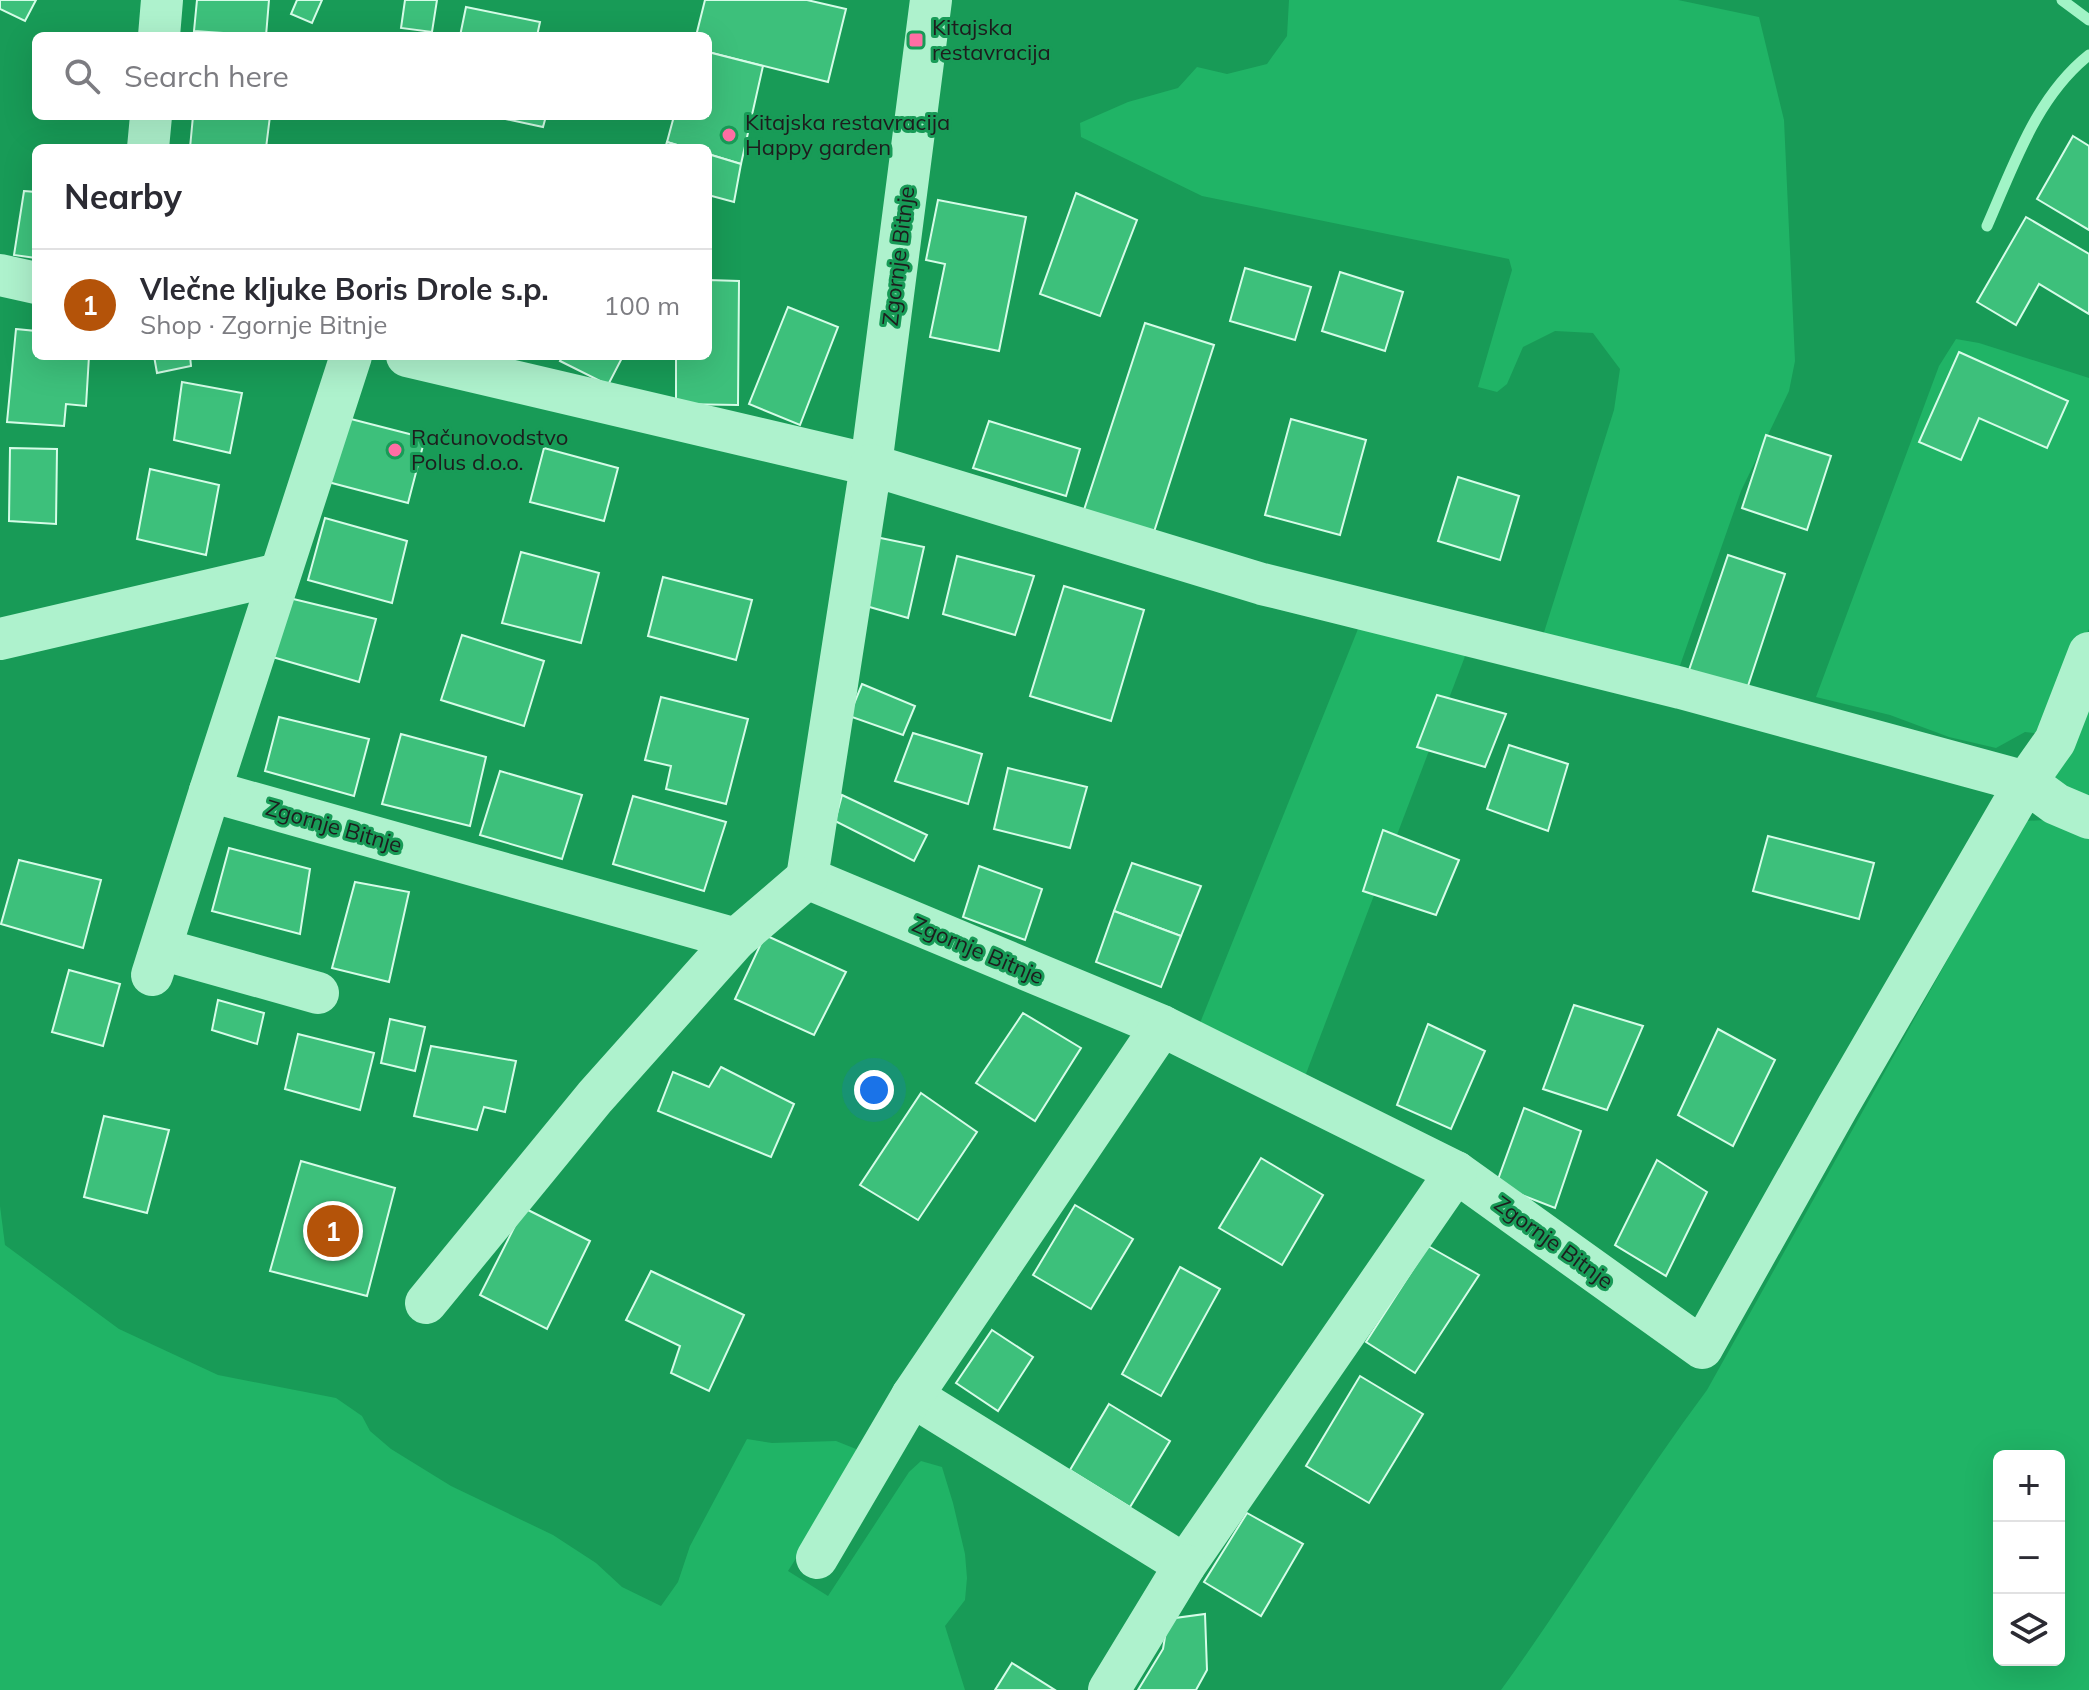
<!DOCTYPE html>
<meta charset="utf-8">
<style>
:root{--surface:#fff;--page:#f2f2f3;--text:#2b2b33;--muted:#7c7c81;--line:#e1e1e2;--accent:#b45309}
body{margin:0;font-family:Mulish,sans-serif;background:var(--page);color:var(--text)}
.controls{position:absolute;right:24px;bottom:24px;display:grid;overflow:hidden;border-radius:12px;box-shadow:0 8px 32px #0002}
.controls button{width:72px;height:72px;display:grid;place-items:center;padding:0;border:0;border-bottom:2px solid var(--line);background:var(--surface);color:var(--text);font:40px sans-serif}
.you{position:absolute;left:874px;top:1090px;width:28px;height:28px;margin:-20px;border:6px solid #fff;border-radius:50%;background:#1a73e8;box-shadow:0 0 0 12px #1a73e833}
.badge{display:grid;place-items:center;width:52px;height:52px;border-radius:50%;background:var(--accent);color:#fff;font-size:26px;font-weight:700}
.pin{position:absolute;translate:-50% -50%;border:4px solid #fff;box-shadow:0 2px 8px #0006}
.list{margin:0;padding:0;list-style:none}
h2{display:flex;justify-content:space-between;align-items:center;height:104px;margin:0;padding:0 32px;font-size:34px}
h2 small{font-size:26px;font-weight:400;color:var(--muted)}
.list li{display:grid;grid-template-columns:52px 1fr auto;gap:24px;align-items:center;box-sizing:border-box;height:112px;padding:0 32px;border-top:2px solid var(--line)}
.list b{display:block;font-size:30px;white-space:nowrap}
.list p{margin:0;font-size:26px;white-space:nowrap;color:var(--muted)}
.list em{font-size:26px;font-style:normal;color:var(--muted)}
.icon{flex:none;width:44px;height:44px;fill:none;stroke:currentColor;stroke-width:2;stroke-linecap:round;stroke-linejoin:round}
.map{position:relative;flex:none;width:2089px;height:1690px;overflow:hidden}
.search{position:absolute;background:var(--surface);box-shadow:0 8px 32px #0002;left:32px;top:32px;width:680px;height:88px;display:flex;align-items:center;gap:20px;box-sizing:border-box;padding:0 28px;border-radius:12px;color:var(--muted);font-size:30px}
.panel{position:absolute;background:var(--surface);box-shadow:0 8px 32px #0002;left:32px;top:144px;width:680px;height:216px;border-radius:12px}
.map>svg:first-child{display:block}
.green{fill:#20b466;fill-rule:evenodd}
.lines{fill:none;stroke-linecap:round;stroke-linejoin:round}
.stream{stroke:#a1f4c6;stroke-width:11}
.building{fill:#3dc07b;stroke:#d5fce7;stroke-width:2}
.minor{stroke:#aef2cd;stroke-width:42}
.poi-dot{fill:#ff6ea4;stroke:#189b57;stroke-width:3}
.labels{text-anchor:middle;stroke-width:6;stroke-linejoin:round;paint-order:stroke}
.poi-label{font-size:22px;fill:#1d1d1d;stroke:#189b57;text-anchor:start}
.street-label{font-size:22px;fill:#1d1d1d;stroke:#189b57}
</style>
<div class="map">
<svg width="2089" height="1690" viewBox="0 0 2089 1690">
<rect width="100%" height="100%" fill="#189b57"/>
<g class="green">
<polygon points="1289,0 1678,0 1759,17 1784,120 1795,361 1789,391 1741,491 1676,677 1540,645 1614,410 1620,369 1593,333 1555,331 1523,347 1507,384 1497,392 1478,387 1512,270 1509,259 1202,196 1081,137 1080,123 1128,102 1178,88 1197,67 1227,74 1267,64 1287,36"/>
<polygon points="1956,339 1979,343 2089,378 2089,629 2045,734 2025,732 1996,748 1949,737 1890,715 1816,697 1939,366"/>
<polygon points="1362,619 1467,651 1304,1079 1198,1028"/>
<polygon points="2089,674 2089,802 2047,785"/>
<path d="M 2045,820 L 2089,837 L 2089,1690 L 1501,1690 C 1572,1592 1634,1488 1707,1390 L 2025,821 ZM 1999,1456 L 2059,1456 L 2059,1660 L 1999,1660 Z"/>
<polygon points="0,1206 5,1245 119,1329 218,1375 336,1398 362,1416 370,1431 391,1449 451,1486 553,1535 596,1563 622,1587 661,1606 678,1582 690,1546 747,1439 772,1443 836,1441 856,1449 856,1464 788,1571 828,1596 909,1472 921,1461 942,1467 953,1503 965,1554 967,1578 965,1600 945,1626 965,1690 0,1690"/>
</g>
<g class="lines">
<g class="stream">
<polyline points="2062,0 2089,20"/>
<path d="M 1987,226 C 2014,165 2036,97 2089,55"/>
</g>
</g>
<g class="building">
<polygon points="0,0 36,0 25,21 0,9"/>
<polygon points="197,0 269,0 266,36 194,31"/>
<polygon points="297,0 322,0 312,23 291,14"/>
<polygon points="405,0 437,0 432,32 401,28"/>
<polygon points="705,0 807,0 846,9 828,82 708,52 708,36 696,36"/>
<polygon points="466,7 540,22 537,36 460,36"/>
<polygon points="708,52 763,66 741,164 708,154 708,148 687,148 667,142 674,116 708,116"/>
<polygon points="193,116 270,116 266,148 190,148"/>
<polygon points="491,116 546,116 543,127"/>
<polygon points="2073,136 2089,146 2089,230 2037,199"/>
<polygon points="667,142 687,148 665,148"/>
<polygon points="708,154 741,164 734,202 708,195"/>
<polygon points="24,191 36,192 36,258 14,255"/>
<polygon points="1076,193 1137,220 1100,316 1040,294"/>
<polygon points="938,200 1026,217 999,351 930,337 945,264 926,260"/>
<polygon points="2026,217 2089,254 2089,314 2039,284 2016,325 1977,302"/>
<polygon points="1245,268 1311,287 1295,340 1230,321"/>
<polygon points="1340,272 1403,292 1385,351 1322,331"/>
<polygon points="708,280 739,281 738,405 676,404 676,356 708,356"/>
<polygon points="788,307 838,327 800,425 749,404"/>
<polygon points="1145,323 1214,345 1153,535 1083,513"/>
<polygon points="16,329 36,331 36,356 89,356 86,406 66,404 64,426 7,422"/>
<polygon points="1959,352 2068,401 2047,448 1979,418 1961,460 1919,442"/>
<polygon points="154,356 190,356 191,366 157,373"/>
<polygon points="563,356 623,356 608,385 560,361"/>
<polygon points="182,382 242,393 230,453 174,440"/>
<polygon points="347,418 425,438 408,503 328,482"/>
<polygon points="1291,419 1366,440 1340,535 1265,515"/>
<polygon points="989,421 1080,449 1066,496 973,468"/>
<polygon points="1766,435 1831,456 1807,530 1742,508"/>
<polygon points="10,448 57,449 56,524 9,521"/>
<polygon points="544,448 618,468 604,521 530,502"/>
<polygon points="150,469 219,485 206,555 137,539"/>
<polygon points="1458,477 1519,496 1500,560 1438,541"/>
<polygon points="325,518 407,541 392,603 308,580"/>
<polygon points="871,536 924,547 908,618 859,604"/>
<polygon points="521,552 599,573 581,643 502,623"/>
<polygon points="1728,555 1785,574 1745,695 1687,676"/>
<polygon points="957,556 1034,576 1015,635 943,614"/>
<polygon points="663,577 752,600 736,660 648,636"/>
<polygon points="1064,586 1144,610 1111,721 1030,696"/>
<polygon points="285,597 376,619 359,682 269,656"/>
<polygon points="462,635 544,661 524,726 441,700"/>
<polygon points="862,684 915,706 903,735 849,716"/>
<polygon points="1437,695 1506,714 1485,767 1417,747"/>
<polygon points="661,697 748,719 726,804 666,789 671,766 645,760"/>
<polygon points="279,717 369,739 354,796 265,771"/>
<polygon points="913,733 982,754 968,804 895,781"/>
<polygon points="401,734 486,757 470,826 382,804"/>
<polygon points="1509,745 1568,764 1548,831 1487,809"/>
<polygon points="1008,768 1087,787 1070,848 994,829"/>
<polygon points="500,771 582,795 562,859 480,835"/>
<polygon points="842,795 927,835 914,861 835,821"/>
<polygon points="633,796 726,822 704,891 613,864"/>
<polygon points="1383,830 1459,860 1436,915 1363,891"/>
<polygon points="1768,836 1874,863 1859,919 1753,891"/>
<polygon points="229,848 310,869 300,934 212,911"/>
<polygon points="19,860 101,880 83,948 1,924"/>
<polygon points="1132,863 1201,886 1181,936 1114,911"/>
<polygon points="979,866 1042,889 1025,940 963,917"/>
<polygon points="355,882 409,892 389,982 332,968"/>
<polygon points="1114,911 1181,936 1161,987 1096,962"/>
<polygon points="765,935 846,972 814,1035 735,999"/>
<polygon points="69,970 120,984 103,1046 52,1032"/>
<polygon points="218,1000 264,1013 257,1044 212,1030"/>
<polygon points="1574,1005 1643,1026 1607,1110 1543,1089"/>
<polygon points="1023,1013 1081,1048 1035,1121 976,1083"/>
<polygon points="390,1019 425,1027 415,1071 381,1063"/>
<polygon points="1428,1024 1485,1051 1451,1129 1397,1105"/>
<polygon points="1718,1029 1775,1060 1733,1146 1678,1115"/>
<polygon points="298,1034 374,1053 360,1110 285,1089"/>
<polygon points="431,1046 516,1061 505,1112 484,1107 477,1130 414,1116"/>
<polygon points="721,1067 794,1104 771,1157 658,1111 673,1072 709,1087"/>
<polygon points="921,1093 977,1132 918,1220 860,1185"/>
<polygon points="1524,1108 1581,1131 1555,1208 1496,1185"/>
<polygon points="104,1116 169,1130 147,1213 84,1197"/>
<polygon points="1261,1158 1323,1195 1282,1265 1219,1228"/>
<polygon points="1657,1160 1707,1192 1666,1276 1615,1245"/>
<polygon points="301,1161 395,1188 367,1296 270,1271"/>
<polygon points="1075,1205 1133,1239 1091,1309 1033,1275"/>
<polygon points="524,1208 590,1241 547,1329 480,1295"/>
<polygon points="1428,1246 1479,1275 1415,1373 1366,1342"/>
<polygon points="1180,1267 1220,1289 1161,1396 1122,1374"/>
<polygon points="651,1271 744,1315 709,1391 671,1373 680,1346 626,1320"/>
<polygon points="992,1330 1033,1357 998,1411 956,1383"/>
<polygon points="1360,1376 1423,1414 1369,1503 1306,1466"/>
<polygon points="1109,1404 1170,1441 1130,1507 1070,1470"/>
<polygon points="1247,1513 1303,1544 1261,1616 1204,1582"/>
<polygon points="1205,1614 1207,1670 1196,1690 1138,1690 1163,1649 1168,1619"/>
<polygon points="1012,1663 1055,1690 995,1690"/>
</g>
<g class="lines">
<g class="minor">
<polyline points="159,36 162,0"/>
<polyline points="148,148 151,116"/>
<polyline points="0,275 36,283"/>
<polyline points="351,356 210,791 736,939"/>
<polyline points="407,356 871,465 931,0"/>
<polyline points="0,639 279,574"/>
<polyline points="2089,653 2055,741 2026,782 1838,1106 1702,1348 1456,1172 1162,1026 807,878 871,465 1262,584 1681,688 2026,782 2056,804 2089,818"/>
<polyline points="161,949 318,993"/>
<polyline points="152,975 210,791"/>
<polyline points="426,1303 595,1097 736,939 807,878"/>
<polyline points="912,1396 1185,1565 1456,1172"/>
<polyline points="817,1558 912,1396 1162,1026"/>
<polyline points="1109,1690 1185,1565"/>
</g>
</g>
<g class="poi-dot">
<rect x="908" y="32" width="16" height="16" rx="4"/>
<circle cx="729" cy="135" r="8"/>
<circle cx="395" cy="450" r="8"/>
</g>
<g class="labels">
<g class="poi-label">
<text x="932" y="35">Kitajska<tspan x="932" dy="25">restavracija</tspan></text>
<text x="745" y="130">Kitajska restavracija<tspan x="745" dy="25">Happy garden</tspan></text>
<text x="411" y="445">Računovodstvo<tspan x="411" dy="25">Polus d.o.o.</tspan></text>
</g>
<g class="street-label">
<text transform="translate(898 256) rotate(-83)" y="8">Zgornje Bitnje</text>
<text transform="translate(334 826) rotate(16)" y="8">Zgornje Bitnje</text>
<text transform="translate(978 950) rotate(23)" y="8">Zgornje Bitnje</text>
<text transform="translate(1554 1242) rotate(36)" y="8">Zgornje Bitnje</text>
</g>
</g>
</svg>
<div class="controls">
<button>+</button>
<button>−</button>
<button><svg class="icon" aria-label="layers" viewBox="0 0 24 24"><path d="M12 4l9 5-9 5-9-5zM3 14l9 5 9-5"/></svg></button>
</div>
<div class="you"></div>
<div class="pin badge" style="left:333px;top:1231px">1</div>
<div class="search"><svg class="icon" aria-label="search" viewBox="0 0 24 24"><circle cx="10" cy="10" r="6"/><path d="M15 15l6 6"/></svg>Search here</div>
<section class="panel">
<h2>Nearby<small></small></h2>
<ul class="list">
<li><span class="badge">1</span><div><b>Vlečne kljuke Boris Drole s.p.</b><p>Shop · Zgornje Bitnje</p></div><em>100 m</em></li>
</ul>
</section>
</div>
